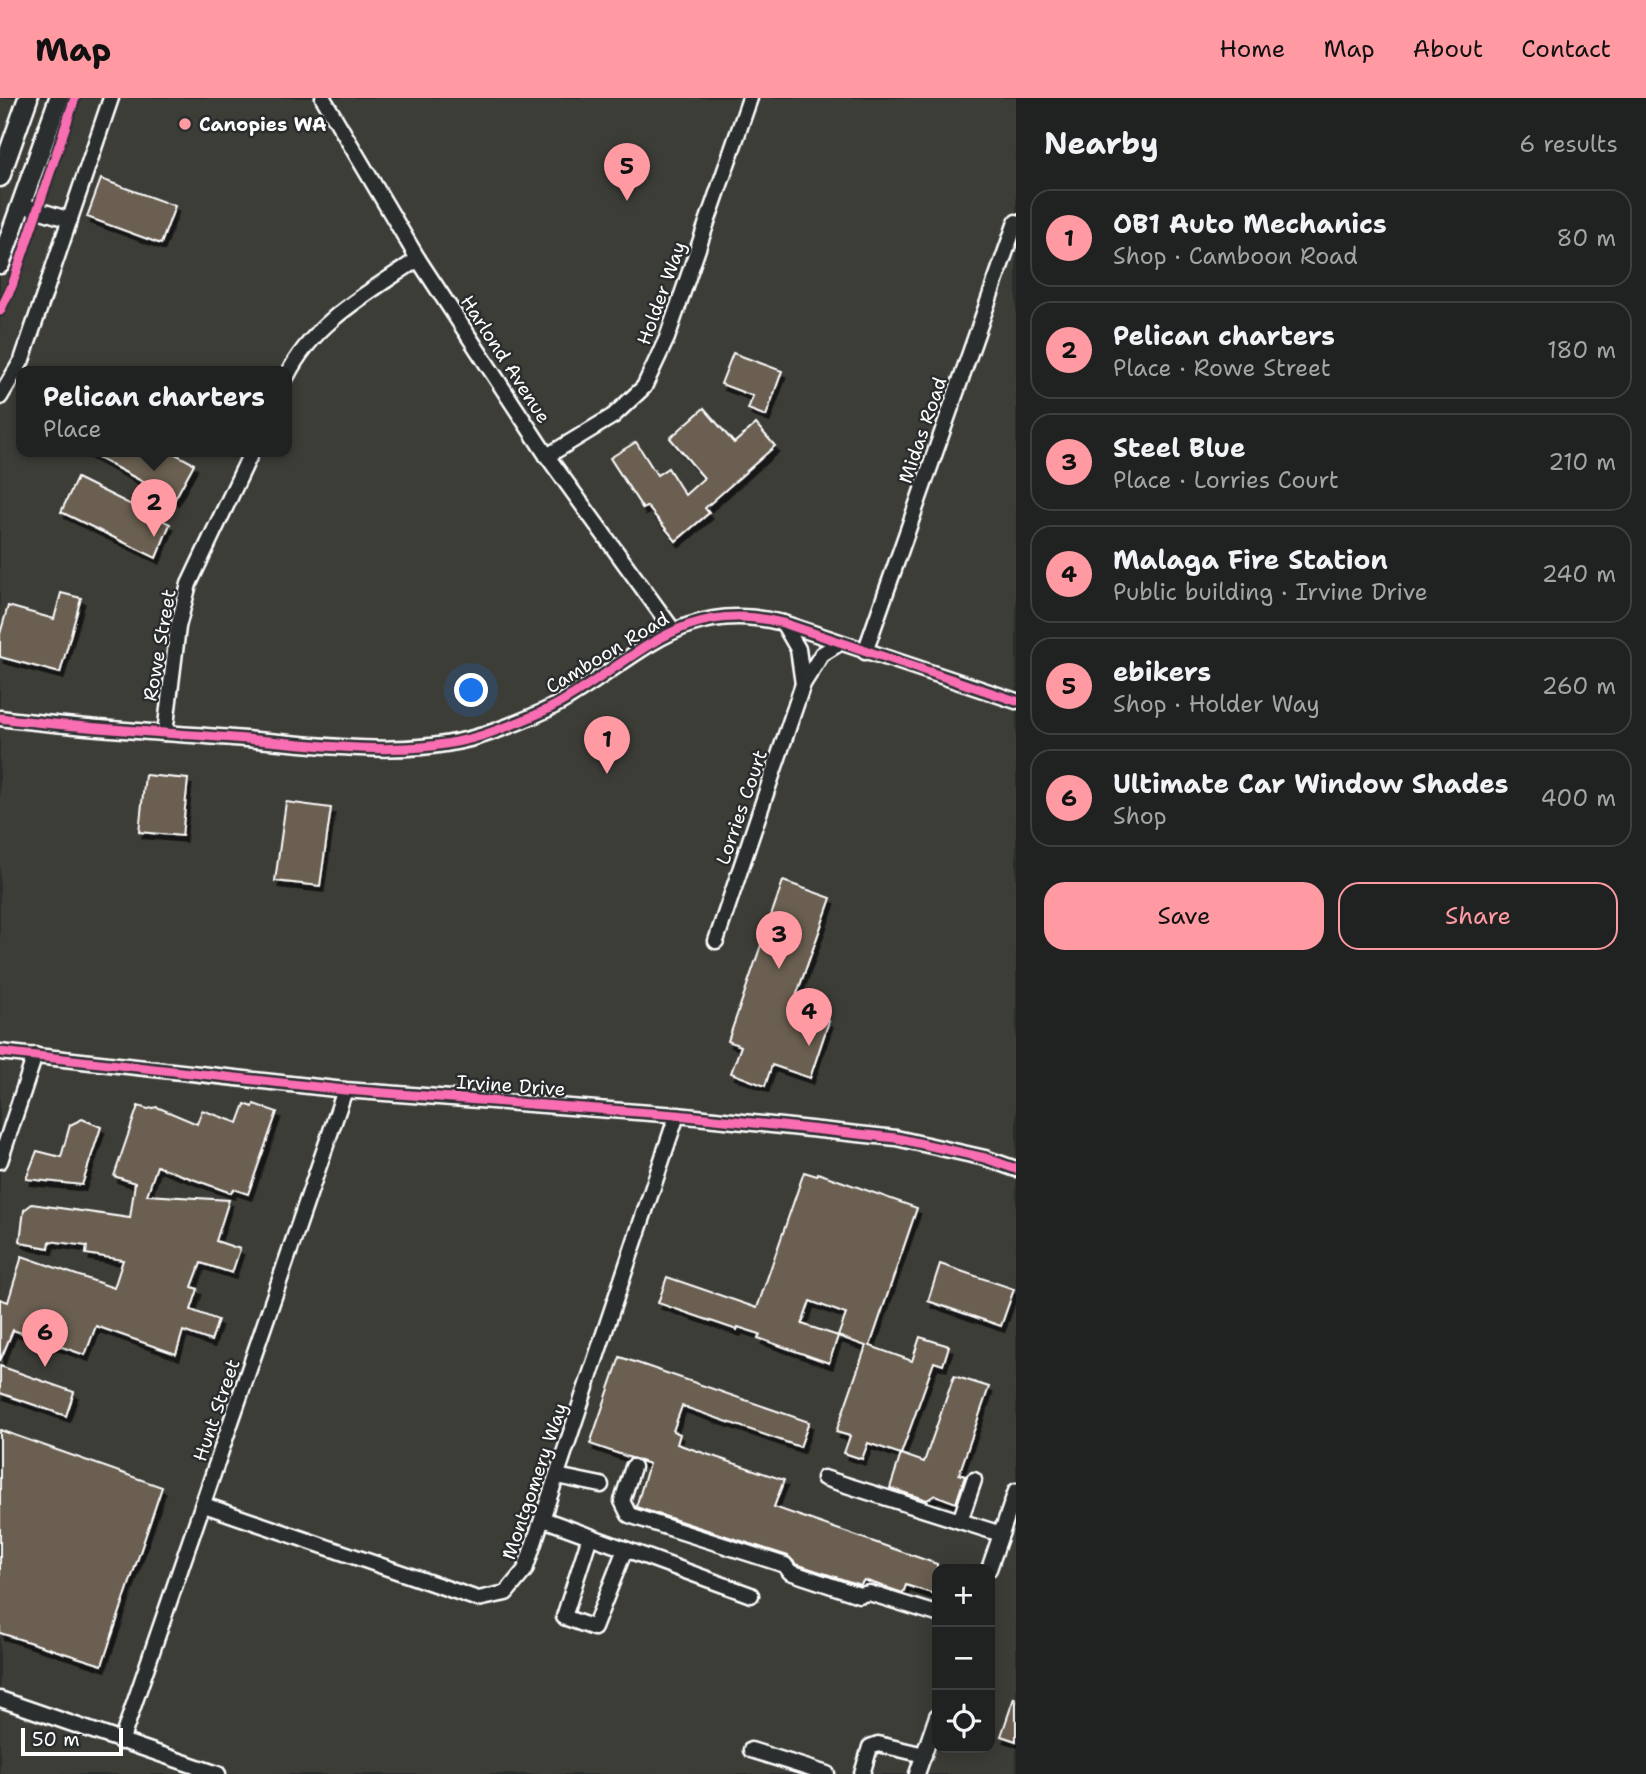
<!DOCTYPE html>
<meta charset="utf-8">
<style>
:root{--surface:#202222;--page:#2d2f2f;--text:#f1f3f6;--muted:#a2a4a5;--line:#3d3f40;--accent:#ff9aa2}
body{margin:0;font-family:"Shantell Sans",sans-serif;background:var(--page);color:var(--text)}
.controls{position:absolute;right:21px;bottom:21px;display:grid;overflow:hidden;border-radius:14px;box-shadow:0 4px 18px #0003}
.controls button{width:63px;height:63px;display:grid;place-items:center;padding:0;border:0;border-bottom:2px solid var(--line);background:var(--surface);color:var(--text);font:35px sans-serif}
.scale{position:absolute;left:21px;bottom:18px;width:102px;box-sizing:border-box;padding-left:7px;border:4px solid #fff;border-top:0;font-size:19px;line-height:24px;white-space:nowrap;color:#fff;-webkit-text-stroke:5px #2a2d2e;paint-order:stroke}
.you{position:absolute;left:472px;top:593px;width:24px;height:24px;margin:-18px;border:5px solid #fff;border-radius:50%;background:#1a73e8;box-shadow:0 0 0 10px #1a73e833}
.badge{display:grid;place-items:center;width:46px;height:46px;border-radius:50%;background:var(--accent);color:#111;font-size:23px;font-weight:700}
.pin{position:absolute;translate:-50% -58px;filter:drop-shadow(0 2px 4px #0008)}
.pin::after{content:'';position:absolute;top:37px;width:24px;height:21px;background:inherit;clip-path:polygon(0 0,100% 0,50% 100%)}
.popup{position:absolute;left:16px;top:268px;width:276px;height:91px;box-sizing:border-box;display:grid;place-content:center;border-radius:14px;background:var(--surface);filter:drop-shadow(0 2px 5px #0005);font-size:23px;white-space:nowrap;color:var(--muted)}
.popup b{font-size:26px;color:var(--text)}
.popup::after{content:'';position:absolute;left:50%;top:100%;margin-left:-14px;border:14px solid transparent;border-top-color:var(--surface)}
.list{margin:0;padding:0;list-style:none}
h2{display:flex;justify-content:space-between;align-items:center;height:91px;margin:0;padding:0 28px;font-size:30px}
h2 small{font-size:23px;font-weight:400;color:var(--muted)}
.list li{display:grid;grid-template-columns:46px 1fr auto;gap:21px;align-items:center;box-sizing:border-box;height:98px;margin:0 14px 14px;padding:0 14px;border:2px solid var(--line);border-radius:21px}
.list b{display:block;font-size:26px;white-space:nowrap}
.list p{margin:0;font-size:23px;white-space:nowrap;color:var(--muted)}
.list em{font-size:23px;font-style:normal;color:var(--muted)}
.actions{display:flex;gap:14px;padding:21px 28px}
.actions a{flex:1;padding:16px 0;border:2px solid var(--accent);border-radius:21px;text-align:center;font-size:24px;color:var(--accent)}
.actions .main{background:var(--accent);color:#111}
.icon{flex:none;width:38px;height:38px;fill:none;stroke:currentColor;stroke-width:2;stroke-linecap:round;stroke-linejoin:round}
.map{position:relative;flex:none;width:1016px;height:1676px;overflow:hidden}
header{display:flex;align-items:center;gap:42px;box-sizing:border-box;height:98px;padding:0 35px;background:var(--accent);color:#111}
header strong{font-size:33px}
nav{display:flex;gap:38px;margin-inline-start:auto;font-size:24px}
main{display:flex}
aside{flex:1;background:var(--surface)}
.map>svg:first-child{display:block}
.built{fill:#3d3c38;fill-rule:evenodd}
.building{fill:#6a5e51;stroke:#fff;stroke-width:2;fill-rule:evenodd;filter:url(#shadow)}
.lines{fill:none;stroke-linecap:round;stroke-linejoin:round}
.minor-casing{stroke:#fff;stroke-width:19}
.major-casing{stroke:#fff;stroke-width:23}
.minor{stroke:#2a2d2e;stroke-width:14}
.major{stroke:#2a2d2e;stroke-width:18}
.cycleway-casing{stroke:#2a2d2e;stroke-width:13}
.cycleway{stroke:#f96db3;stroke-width:9}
.poi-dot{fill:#ff9aa2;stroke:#2a2d2e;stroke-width:2.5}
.labels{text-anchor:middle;stroke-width:5;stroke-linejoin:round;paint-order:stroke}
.poi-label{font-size:19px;font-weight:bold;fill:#fff;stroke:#2a2d2e;text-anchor:start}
.street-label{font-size:19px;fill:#fff;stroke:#2a2d2e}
</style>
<header>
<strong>Map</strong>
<nav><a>Home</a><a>Map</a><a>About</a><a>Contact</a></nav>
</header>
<main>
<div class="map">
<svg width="1016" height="1676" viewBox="0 0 1016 1676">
<defs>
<filter id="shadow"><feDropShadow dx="3.5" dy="6" stdDeviation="0" flood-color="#0009"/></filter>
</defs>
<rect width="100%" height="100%" fill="#2a2d2e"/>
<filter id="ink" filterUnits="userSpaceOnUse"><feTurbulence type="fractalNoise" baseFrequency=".0143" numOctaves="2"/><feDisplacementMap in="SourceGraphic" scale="14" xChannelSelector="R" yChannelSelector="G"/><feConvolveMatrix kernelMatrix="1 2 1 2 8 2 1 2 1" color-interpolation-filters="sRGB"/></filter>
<g filter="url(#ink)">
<path class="built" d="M 0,0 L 1016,0 L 1016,1676 L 0,1676 ZM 21,273 L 287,273 L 287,353 L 21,353 ZM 937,1471 L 990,1471 L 990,1650 L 937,1650 Z"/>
<g class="building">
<polygon points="101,81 175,108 161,146 87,119"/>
<polygon points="733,255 782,273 766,318 748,311 753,298 721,286"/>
<polygon points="704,310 734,345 756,326 775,348 705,410 709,415 676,443 647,408 643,411 610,360 636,344 657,377 668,370 685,397 704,380 670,340"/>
<polygon points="85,353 170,353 194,366 175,401"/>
<polygon points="77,380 170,426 156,460 61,414"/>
<polygon points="61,495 81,500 60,575 0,559 0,536 8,508 54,521"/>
<polygon points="145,677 188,681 182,738 139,734"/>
<polygon points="286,704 331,710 320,788 275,783"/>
<polygon points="783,783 831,800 792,910 829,923 810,980 772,967 765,988 731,975 741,948 728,943"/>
<polygon points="245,1006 253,1009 254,1006 277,1014 248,1096 233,1091 231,1095 157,1068 147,1097 229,1102 216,1143 240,1151 232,1175 201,1165 192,1189 198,1191 191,1212 218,1222 211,1243 183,1233 176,1256 96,1228 85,1257 13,1232 0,1263 0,1201 8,1204 22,1158 114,1190 123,1162 86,1156 87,1148 50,1143 49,1150 26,1146 20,1143 24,1112 32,1106 130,1120 135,1085 114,1078 138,1008 148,1011 157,1009 197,1026 202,1012 238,1025"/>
<polygon points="82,1021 101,1029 82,1087 26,1081 37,1053 61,1059 70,1027"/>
<path d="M 804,1074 L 817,1078 L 818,1075 L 917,1110 L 870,1248 L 912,1263 L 920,1239 L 949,1248 L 943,1267 L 934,1264 L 901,1356 L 868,1345 L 862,1361 L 844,1355 L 850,1338 L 836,1334 L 866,1248 L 838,1238 L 829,1265 L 758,1240 L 760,1236 L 738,1229 L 737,1232 L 658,1205 L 667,1179 L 757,1210 ZM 810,1203 L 846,1216 L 838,1238 L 802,1226 Z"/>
<polygon points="940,1166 1014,1191 1001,1228 928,1203"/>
<polygon points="620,1259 809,1324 800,1349 682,1308 673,1333 680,1336 677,1346 784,1382 774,1409 937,1466 937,1497 906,1487 903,1495 864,1482 860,1487 796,1466 788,1458 636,1409 649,1366 590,1346"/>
<polygon points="0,1268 74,1294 66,1318 0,1295"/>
<polygon points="954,1278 989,1289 959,1376 965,1378 956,1405 935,1397 927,1402 890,1390 901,1356 924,1364"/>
<polygon points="0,1332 162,1389 102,1567 0,1535"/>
<polygon points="1014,1600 1016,1601 1016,1643 1001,1638"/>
</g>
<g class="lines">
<defs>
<g id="minor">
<polyline points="323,0 418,161 547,358 673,532"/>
<polyline points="22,107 70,122"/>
<path d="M 287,278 C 313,224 370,194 418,161"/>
<polyline points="0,299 22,262 111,0"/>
<polyline points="547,358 613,318 644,289 667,240 750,0"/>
<polyline points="783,525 798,551 803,586"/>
<polyline points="865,554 1016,124"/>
<path d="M 0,620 C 77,630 155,634 233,640 C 318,646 413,664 495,633 C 520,624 546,614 568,600 C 643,555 687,500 783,525 L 1016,603"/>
<polyline points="165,635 178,529 189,486 252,353"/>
<polyline points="716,843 803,586 822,556 840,545"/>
<polyline points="0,954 345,992 677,1017 896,1040 985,1060 1016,1071"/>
<polyline points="0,1063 35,957"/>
<polyline points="633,1369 622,1403 629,1417 785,1467 790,1474 859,1497 869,1495 937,1516"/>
<polyline points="557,1378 601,1387"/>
<polyline points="824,1380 1001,1436"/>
<polyline points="204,1407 478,1501 506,1495 525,1472 677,1017"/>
<polyline points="543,1421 751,1497"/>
<polyline points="960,1423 974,1382"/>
<polyline points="590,1438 564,1519 594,1530 625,1451"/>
<polyline points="989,1471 1016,1393"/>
<polyline points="0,1601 218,1676"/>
<polyline points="121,1644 345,992"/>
<polyline points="751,1652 827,1676"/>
<polyline points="862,1676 870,1649 878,1646 924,1657"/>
<polyline points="917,1676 937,1618"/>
</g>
<g id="major">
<polyline points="0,79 28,0"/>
<polyline points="0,166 59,0"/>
</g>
</defs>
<use href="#minor" class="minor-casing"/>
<use href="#major" class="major-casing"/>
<use href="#minor" class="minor"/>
<use href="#major" class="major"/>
<defs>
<g id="cycleway">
<polyline points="0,213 12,188 75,0"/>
<path d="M 0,620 C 77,630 155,634 233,640 C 318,646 413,664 495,633 C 520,624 546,614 568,600 C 643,555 687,500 783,525 L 1016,603"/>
<polyline points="0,954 345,992 677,1017 896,1040 985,1060 1016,1071"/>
</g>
</defs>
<use href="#cycleway" class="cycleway-casing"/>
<use href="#cycleway" class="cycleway"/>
</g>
</g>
<circle class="poi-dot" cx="185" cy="26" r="7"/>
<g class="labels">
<g class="poi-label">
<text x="199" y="33">Canopies WA</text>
</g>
<g class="street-label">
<text transform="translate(661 195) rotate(-70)" y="7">Holder Way</text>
<text transform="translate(506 261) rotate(57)" y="7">Harlond Avenue</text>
<text transform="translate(922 332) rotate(-71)" y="7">Midas Road</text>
<text transform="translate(159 547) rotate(-80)" y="7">Rowe Street</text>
<text transform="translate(607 554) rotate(-31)" y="7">Camboon Road</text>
<text transform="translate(741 709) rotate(-71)" y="7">Lorries Court</text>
<text transform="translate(511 987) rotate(4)" y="7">Irvine Drive</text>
<text transform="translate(216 1312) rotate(-71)" y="7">Hunt Street</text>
<text transform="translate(534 1383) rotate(-71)" y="7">Montgomery Way</text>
</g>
</g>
</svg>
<div class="controls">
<button>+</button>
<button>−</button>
<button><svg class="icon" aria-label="locate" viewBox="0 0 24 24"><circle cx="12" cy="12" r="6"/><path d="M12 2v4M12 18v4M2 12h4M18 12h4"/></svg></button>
</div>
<div class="scale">50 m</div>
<div class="you"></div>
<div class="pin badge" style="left:607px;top:676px">1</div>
<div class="pin badge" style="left:154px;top:439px">2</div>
<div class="popup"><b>Pelican charters</b>Place</div>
<div class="pin badge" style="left:779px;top:871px">3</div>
<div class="pin badge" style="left:809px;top:948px">4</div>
<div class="pin badge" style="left:627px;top:103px">5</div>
<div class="pin badge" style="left:45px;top:1269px">6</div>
</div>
<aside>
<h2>Nearby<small>6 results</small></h2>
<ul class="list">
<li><span class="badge">1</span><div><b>OB1 Auto Mechanics</b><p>Shop · Camboon Road</p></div><em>80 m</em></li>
<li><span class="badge">2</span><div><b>Pelican charters</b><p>Place · Rowe Street</p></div><em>180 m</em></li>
<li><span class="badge">3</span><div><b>Steel Blue</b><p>Place · Lorries Court</p></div><em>210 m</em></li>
<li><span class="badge">4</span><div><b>Malaga Fire Station</b><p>Public building · Irvine Drive</p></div><em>240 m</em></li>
<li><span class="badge">5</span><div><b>ebikers</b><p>Shop · Holder Way</p></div><em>260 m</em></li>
<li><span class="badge">6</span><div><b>Ultimate Car Window Shades</b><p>Shop</p></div><em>400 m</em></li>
</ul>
<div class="actions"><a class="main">Save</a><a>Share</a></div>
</aside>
</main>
